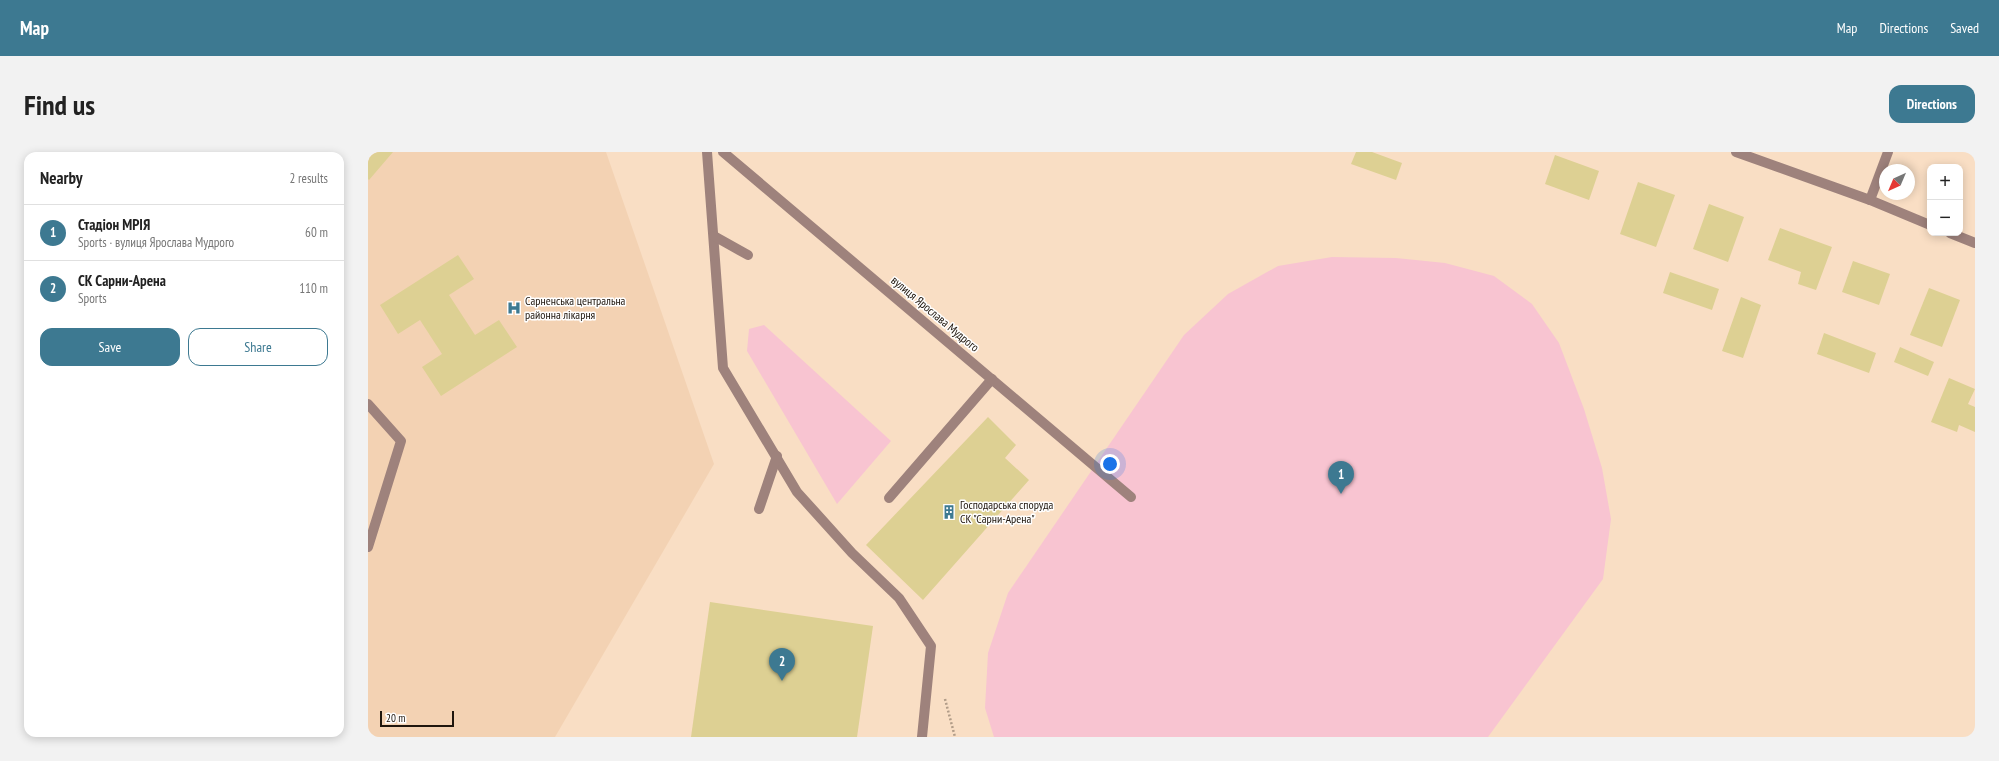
<!DOCTYPE html>
<meta charset="utf-8">
<style>
:root{--surface:#fff;--page:#f2f2f2;--text:#222;--muted:#767676;--line:#e0e0e0;--accent:#3d7991}
body{margin:0;font-family:"PT Sans Narrow",sans-serif;background:var(--page);color:var(--text)}
.controls{position:absolute;right:12px;top:12px;display:grid;overflow:hidden;border-radius:8px;box-shadow:0 2px 10px #0003}
.controls button{width:36px;height:36px;display:grid;place-items:center;padding:0;border:0;border-bottom:1px solid var(--line);background:var(--surface);color:var(--text);font:20px sans-serif}
.compass{position:absolute;left:1511px;top:12px;width:36px;height:36px;border-radius:50%;background:var(--surface);box-shadow:0 2px 10px #0003;rotate:224deg}
.scale{position:absolute;left:12px;bottom:10px;width:74px;box-sizing:border-box;padding-left:4px;border:2px solid #1f160d;border-top:0;font-size:11px;line-height:14px;white-space:nowrap;color:#1f160d;-webkit-text-stroke:3px #fff;paint-order:stroke}
.you{position:absolute;left:742px;top:312px;width:14px;height:14px;margin:-10px;border:3px solid #fff;border-radius:50%;background:#1a73e8;box-shadow:0 0 0 6px #1a73e833}
.badge{display:grid;place-items:center;width:26px;height:26px;border-radius:50%;background:var(--accent);color:#fff;font-size:13px;font-weight:700}
.pin{position:absolute;translate:-50% -33px;filter:drop-shadow(0 1px 2px #0008)}
.pin::after{content:'';position:absolute;top:21px;width:14px;height:12px;background:inherit;clip-path:polygon(0 0,100% 0,50% 100%)}
.list{margin:0;padding:0;list-style:none}
h2{display:flex;justify-content:space-between;align-items:center;height:52px;margin:0;padding:0 16px;font-size:17px}
h2 small{font-size:13px;font-weight:400;color:var(--muted)}
.list li{display:grid;grid-template-columns:26px 1fr auto;gap:12px;align-items:center;box-sizing:border-box;height:56px;padding:0 16px;border-top:1px solid var(--line)}
.list b{display:block;font-size:15px;white-space:nowrap}
.list p{margin:0;font-size:13px;white-space:nowrap;color:var(--muted)}
.list em{font-size:13px;font-style:normal;color:var(--muted)}
.actions{display:flex;gap:8px;padding:12px 16px}
.actions a{flex:1;padding:9px 0;border:1px solid var(--accent);border-radius:12px;text-align:center;font-size:14px;color:var(--accent)}
.actions .main{background:var(--accent);color:#fff}
.map{position:relative;flex:none;width:1607px;height:585px;overflow:hidden;border-radius:12px}
header{display:flex;align-items:center;gap:24px;box-sizing:border-box;height:56px;padding:0 20px;background:var(--accent);color:#fff}
header strong{font-size:19px}
nav{display:flex;gap:22px;margin-inline-start:auto;font-size:14px}
.intro{display:flex;align-items:center;justify-content:space-between;box-sizing:border-box;height:96px;padding:0 24px}
h1{margin:0;font-size:28px}
.button{padding:10px 18px;border-radius:12px;background:var(--accent);color:#fff;font-size:14px;font-weight:700}
main{display:flex;gap:24px;padding:0 24px}
aside{flex:1;background:var(--surface);border-radius:12px;box-shadow:0 2px 10px #0003}
.map>svg:first-child{display:block}
.built{fill:#f3d2b3}
.green{fill:#f8c4d1}
.building{fill:#ddd093}
.lines{fill:none;stroke-linecap:round;stroke-linejoin:round}
.path{stroke:#b19c88;stroke-width:2.5;stroke-dasharray:2 2;stroke-linecap:butt}
.service{stroke:#9e827c;stroke-width:10}
.minor{stroke:#9e827c;stroke-width:10}
.labels{text-anchor:middle;stroke-width:3;stroke-linejoin:round;paint-order:stroke}
.poi-label{font-size:12px;fill:#1f160d;stroke:#fff;text-anchor:start}
.street-label{font-size:12px;fill:#1f160d;stroke:#fff}
</style>
<header>
<strong>Map</strong>
<nav><a>Map</a><a>Directions</a><a>Saved</a></nav>
</header>
<div class="intro"><h1>Find us</h1><a class="button">Directions</a></div>
<main>
<aside>
<h2>Nearby<small>2 results</small></h2>
<ul class="list">
<li><span class="badge">1</span><div><b>Стадіон МРІЯ</b><p>Sports · вулиця Ярослава Мудрого</p></div><em>60 m</em></li>
<li><span class="badge">2</span><div><b>СК Сарни-Арена</b><p>Sports</p></div><em>110 m</em></li>
</ul>
<div class="actions"><a class="main">Save</a><a>Share</a></div>
</aside>
<div class="map">
<svg width="1607" height="585" viewBox="0 0 1607 585">
<rect width="100%" height="100%" fill="#f9dec4"/>
<polygon class="built" points="0,0 238,0 346,312 187,585 0,585"/>
<g class="green">
<polygon points="964,105 1028,106 1077,111 1126,124 1164,152 1191,191 1216,257 1234,316 1243,367 1235,427 1120,585 626,585 617,556 620,501 640,441 816,183 860,142 910,114"/>
<polygon points="396,173 523,289 469,352 379,199 381,177"/>
</g>
<g class="building">
<polygon points="0,0 25,0 1,28 0,27"/>
<polygon points="988,0 1004,0 1034,11 1028,28 983,12"/>
<polygon points="1187,3 1231,19 1221,48 1177,32"/>
<polygon points="1270,30 1307,43 1288,95 1252,82"/>
<polygon points="1341,52 1376,65 1360,110 1325,97"/>
<polygon points="1412,76 1464,95 1448,138 1430,132 1433,120 1400,108"/>
<polygon points="90,103 106,127 81,143 107,183 131,168 149,195 73,244 54,215 74,202 52,168 30,182 12,153"/>
<polygon points="1485,109 1522,122 1511,153 1474,140"/>
<polygon points="1302,120 1351,137 1344,158 1295,141"/>
<polygon points="1561,136 1592,148 1574,195 1542,183"/>
<polygon points="1373,145 1393,153 1375,206 1354,199"/>
<polygon points="1456,181 1508,201 1501,221 1449,202"/>
<polygon points="1532,195 1566,210 1560,224 1526,210"/>
<polygon points="1581,226 1607,237 1600,252 1607,255 1607,280 1591,273 1589,280 1563,270"/>
<polygon points="620,265 648,293 637,306 661,328 555,448 498,393"/>
<polygon points="342,450 505,474 489,585 323,585"/>
</g>
<g class="lines">
<polyline class="path" points="577,547 587,585"/>
<g class="service">
<polyline points="339,0 355,216 429,340 484,401 531,446 563,494 554,585"/>
<polyline points="346,84 380,103"/>
<polyline points="0,252 33,289 0,395"/>
<polyline points="521,346 624,227"/>
<polyline points="391,357 409,304"/>
</g>
<g class="minor">
<polyline points="355,0 763,345"/>
<polyline points="1368,0 1502,48 1562,73"/>
<polyline points="1502,48 1520,0"/>
<polyline points="1582,81 1607,91"/>
</g>
</g>
<defs>
<symbol id="hospital-bare" viewBox="-9 -9 18 18"><path d="M-5-5h3v3.5h4V-5h3V5h-3V1.5h-4V5h-3Z" fill="#3d7991" stroke="#fff" stroke-width="2.5" paint-order="stroke"/></symbol>
<symbol id="building-bare" viewBox="-9 -9 18 18"><path d="M-4-6H4V6H1V3H-1V6H-4ZM-2.5-4.3h1.7v1.8h-1.7ZM.8-4.3h1.7v1.8H.8ZM-2.5-1h1.7V.8h-1.7ZM.8-1h1.7V.8H.8Z" fill="#3d7991" stroke="#fff" stroke-width="2.5" paint-order="stroke"/></symbol>
</defs>
<g fill-rule="evenodd">
<use href="#hospital-bare" x="136" y="146" width="20" height="20"/>
<use href="#building-bare" x="571" y="350" width="20" height="20"/>
</g>
<g class="labels">
<g class="poi-label">
<text x="157" y="153">Сарненська центральна<tspan x="157" dy="14">районна лікарня</tspan></text>
<text x="592" y="357">Господарська споруда<tspan x="592" dy="14">СК "Сарни-Арена"</tspan></text>
</g>
<g class="street-label">
<text transform="translate(567 162) rotate(40)" y="4">вулиця Ярослава Мудрого</text>
</g>
</g>
</svg>
<div class="controls">
<button>+</button>
<button>−</button>
</div>
<svg class="compass" viewBox="-18 -18 36 36"><path d="M0-13l5 13h-10z" fill="#e53935"/><path d="M0 13l5-13h-10z" fill="#767676"/></svg>
<div class="scale">20 m</div>
<div class="you"></div>
<div class="pin badge" style="left:973px;top:342px">1</div>
<div class="pin badge" style="left:414px;top:529px">2</div>
</div>
</main>
